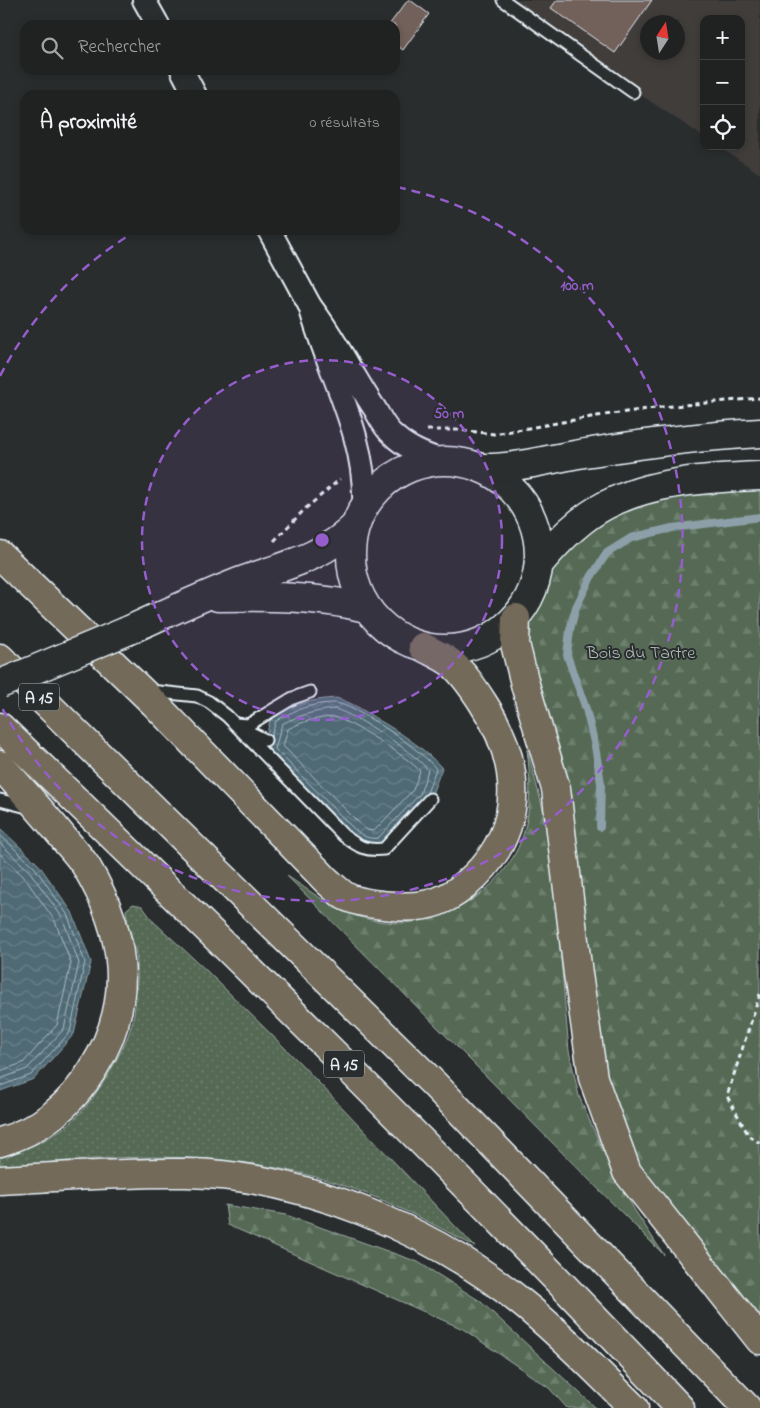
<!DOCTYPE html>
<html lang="fr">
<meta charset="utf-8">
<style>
:root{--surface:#202222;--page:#282a2a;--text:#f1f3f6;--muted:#a2a4a5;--line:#3d3f40}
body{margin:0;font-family:"Indie Flower",sans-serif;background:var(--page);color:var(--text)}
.controls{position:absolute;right:15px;top:15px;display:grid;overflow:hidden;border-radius:10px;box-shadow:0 2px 8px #0003}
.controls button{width:45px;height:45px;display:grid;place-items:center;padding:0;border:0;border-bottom:1px solid var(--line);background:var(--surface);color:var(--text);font:25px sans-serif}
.compass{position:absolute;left:640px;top:15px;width:45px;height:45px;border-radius:50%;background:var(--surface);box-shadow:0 2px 8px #0003;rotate:12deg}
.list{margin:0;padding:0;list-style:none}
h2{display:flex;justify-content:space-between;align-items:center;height:65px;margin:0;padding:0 20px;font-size:21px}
h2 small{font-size:16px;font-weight:400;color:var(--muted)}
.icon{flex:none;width:28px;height:28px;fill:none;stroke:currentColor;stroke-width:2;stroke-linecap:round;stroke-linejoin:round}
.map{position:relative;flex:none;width:760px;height:1408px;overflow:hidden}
.search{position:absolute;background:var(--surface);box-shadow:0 2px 8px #0003;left:20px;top:20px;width:380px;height:55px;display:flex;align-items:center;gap:12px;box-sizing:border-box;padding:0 18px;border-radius:15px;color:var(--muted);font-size:19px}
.panel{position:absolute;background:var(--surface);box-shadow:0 2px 8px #0003;left:20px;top:90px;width:380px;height:145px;border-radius:15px}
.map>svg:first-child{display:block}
.built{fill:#403c3b;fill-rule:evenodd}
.grass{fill:url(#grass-dots);stroke:#9eada6}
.forest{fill:url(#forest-firs);stroke:#9eada6}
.water{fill:url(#water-waves);stroke:#8da0a9}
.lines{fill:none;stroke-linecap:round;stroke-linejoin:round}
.shore{stroke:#abbbc4;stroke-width:1}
.stream{stroke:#8da0a9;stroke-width:8}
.building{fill:#72605a;stroke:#e8f1f8}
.lane-casing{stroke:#e8f1f8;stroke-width:15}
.street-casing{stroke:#e8f1f8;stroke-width:26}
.secondary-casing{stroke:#e8f1f8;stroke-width:31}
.highway-casing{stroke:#e8f1f8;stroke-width:31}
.path{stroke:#e8f1f8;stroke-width:3;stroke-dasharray:5 4;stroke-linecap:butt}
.lane{stroke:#2a2d2e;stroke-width:11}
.street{stroke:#2a2d2e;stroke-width:22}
.secondary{stroke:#2a2d2e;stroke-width:28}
.highway{stroke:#736b5a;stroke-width:28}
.secondary-bridge-casing{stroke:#e8f1f8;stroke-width:31;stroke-linecap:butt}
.secondary-bridge{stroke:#2a2d2e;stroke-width:28}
.ring{fill:none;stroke:#965dcd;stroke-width:2.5;stroke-dasharray:9 6}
.labels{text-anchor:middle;stroke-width:4;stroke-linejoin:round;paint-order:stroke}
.shield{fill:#2a2d2e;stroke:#afb6bb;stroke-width:1}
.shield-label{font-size:16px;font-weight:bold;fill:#e8f1f8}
.park-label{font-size:18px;fill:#adbbb6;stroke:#2a2d2e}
.centre{fill:#965dcd;stroke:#2a2d2e;stroke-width:2.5}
.ring-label{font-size:15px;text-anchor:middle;font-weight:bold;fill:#965dcd;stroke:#2a2d2e;stroke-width:4;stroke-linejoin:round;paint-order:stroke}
</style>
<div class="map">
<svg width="760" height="1408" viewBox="0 0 760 1408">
<defs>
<pattern id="grass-dots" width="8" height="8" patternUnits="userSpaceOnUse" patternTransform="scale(1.25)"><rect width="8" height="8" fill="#546954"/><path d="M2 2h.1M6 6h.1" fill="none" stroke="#6d7f6d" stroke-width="1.8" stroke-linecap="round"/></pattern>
<pattern id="forest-firs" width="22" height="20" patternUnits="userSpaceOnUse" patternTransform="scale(1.25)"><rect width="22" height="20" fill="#546954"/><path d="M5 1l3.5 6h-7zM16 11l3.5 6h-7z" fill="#6d7f6d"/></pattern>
<pattern id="water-waves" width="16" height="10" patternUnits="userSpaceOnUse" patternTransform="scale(1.25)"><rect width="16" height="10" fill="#506a75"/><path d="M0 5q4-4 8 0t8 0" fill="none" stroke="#698089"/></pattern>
</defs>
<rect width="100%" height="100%" fill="#2a2d2e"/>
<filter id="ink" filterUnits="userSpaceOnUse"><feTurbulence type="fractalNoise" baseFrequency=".02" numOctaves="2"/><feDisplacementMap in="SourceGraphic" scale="10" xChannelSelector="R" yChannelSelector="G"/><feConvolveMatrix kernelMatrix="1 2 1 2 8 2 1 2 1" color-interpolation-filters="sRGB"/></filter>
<g filter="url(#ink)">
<path class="built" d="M 497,0 L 760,0 L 760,174 L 718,146 L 741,146 L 741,19 L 704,19 L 704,137 ZM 648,22 L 678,22 L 678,52 L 648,52 Z"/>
<path class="grass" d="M 133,904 L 142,906 L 153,921 L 208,972 L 300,1063 L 475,1247 C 425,1219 372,1192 316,1177 C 213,1149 105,1155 0,1168 L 0,1158 C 22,1151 42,1143 62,1129 C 89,1111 119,1061 130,1030 C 136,1014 138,979 137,962 C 136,945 127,928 126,910 Z"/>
<g class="forest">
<polygon points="760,475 760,1340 627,1172 593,1078 518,620 528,606 534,590 538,574 600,509"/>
<path d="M 527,749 L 548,828 L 556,901 L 569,1051 L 579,1096 L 602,1149 L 634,1209 L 664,1255 L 287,876 C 309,890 337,912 363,918 C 375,921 388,923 401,923 C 455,922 512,882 525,828 C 532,801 530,776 527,749 Z"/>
<polygon points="225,1205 286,1215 418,1262 480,1301 596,1408 567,1408 549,1388 463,1329 228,1225"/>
</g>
<g class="water">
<path d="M 336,698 C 351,702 363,710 377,719 C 401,733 423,747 442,768 L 430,799 L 384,849 L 358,846 L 262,752 L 271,717 C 295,704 308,700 336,698 Z"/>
<polygon points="0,828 39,865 72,912 91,962 74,1034 34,1079 0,1091"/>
</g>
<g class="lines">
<g class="shore">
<path d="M 335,709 C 358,716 413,751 428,770 L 420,794 L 378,838 C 367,840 360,834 352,827 L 275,749 L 282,724 C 299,715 315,711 335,709 Z"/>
<path d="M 334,717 C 352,722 408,757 420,771 L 413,790 L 374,831 L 367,830 L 357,821 L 283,746 L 288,729 C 303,721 317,718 334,717 Z"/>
<path d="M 271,737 L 276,721 C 293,710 313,703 334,703 C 353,703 425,752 436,769 L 427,793"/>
<polyline points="0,835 35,868 67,914 85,962 70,1032 31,1075 0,1086"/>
<polyline points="0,843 30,872 62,917 79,963 64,1029 27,1069 0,1079"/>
<polyline points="0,854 24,877 55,921 71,963 57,1025 23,1063 0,1071"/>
</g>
<polyline class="stream" points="600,827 601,783 595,746 586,709 567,655 570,630 576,607 591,577 607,553 631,538 672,528 760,517"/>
</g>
<g class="building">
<polygon points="408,0 410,0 429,14 403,50 395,44 395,25 389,25"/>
<polygon points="557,0 652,0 615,53 551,8"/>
</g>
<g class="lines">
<defs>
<g id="lane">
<polyline points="503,0 633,92"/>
<path d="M 150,691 L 197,696 L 209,702 L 227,716 L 344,836 C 359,847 365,851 384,849 L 430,799"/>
<polyline points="235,724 248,725 293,698 310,692"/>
<polyline points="243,729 265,740"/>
<polyline points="0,800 31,808"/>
</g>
<g id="street">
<polyline points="144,0 158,25"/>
<polyline points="182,70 195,95"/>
<polyline points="269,230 310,306"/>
<path d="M 364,506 C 367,435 328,373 310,306 C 335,338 352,375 375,409 C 380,418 385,428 392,434 C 406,448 424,455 442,461"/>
</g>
<g id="secondary">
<circle cx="445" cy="555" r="94"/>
<path d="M 481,468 C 518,469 555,457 592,452 C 647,443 704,436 760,433"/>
<path d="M 539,564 C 558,541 579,519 606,505 C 652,481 709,478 760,476"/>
<path d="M 218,597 C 266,596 318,596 366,608"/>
<path d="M 127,631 C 164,614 201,597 239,582 C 282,566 321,559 355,526"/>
</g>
<g id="highway">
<path d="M 0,555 L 154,703 L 327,881 C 333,886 339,892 345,896 C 356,902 380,905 393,906 C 428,909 450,901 475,876 C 527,825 520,760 483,703 C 474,689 463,672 450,662 C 442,656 432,652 423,647"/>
<polyline points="516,618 515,644 526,688 556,789 578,974 593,1078 627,1172 760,1340"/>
<polyline points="0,658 434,1084 747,1408"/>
<path d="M 0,727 C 231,950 460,1175 680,1408"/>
<path d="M 0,765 C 22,790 44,814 65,840 C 72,848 80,857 86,866 C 126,933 136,1001 93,1069 C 72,1104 40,1131 0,1142"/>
<path d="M 0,1180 C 61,1177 123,1172 185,1173 C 299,1174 433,1230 521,1302 C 561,1334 597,1372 634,1408"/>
</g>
</defs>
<use href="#lane" class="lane-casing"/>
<use href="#street" class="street-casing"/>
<use href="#secondary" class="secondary-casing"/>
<use href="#highway" class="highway-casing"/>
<g class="path">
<polyline points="427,430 458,430 494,434 597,416 662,407 760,398"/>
<polyline points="274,541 305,509 340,479"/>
<polyline points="760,994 727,1096 749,1136 760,1143"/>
</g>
<use href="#lane" class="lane"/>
<use href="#street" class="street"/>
<use href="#secondary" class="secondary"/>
<use href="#highway" class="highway"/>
<defs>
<polyline id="secondary-bridge" points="0,684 127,631"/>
</defs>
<use href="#secondary-bridge" class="secondary-bridge-casing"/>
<use href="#secondary-bridge" class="secondary-bridge"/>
</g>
</g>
<circle cx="322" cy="540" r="180" fill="#965dcd" fill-opacity=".12"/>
<g class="ring">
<circle cx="322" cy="540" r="180"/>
<path d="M0 376A361 361 0 0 1 136 231M397 187A361 361 0 1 1 0 704"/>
</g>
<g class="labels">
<g class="shield">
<rect x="19" y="683.5" width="40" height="27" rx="4"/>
<rect x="324" y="1050.5" width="40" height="27" rx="4"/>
</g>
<g class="shield-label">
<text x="39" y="703">A 15</text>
<text x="344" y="1070">A 15</text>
</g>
<g class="park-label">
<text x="641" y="658">Bois du Tartre</text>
</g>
</g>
<circle cx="322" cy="540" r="8" class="centre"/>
<g class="ring-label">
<text x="577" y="290">100 m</text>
<text x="449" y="418">50 m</text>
</g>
</svg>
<div class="controls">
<button>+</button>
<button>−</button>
<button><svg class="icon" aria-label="locate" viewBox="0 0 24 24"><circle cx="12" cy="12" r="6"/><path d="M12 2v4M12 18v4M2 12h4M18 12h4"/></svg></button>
</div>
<svg class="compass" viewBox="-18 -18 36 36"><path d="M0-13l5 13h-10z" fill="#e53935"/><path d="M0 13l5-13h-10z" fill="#a2a4a5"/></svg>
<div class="search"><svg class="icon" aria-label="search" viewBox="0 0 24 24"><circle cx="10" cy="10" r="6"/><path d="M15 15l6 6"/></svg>Rechercher</div>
<section class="panel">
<h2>À proximité<small>0 résultats</small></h2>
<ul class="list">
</ul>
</section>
</div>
